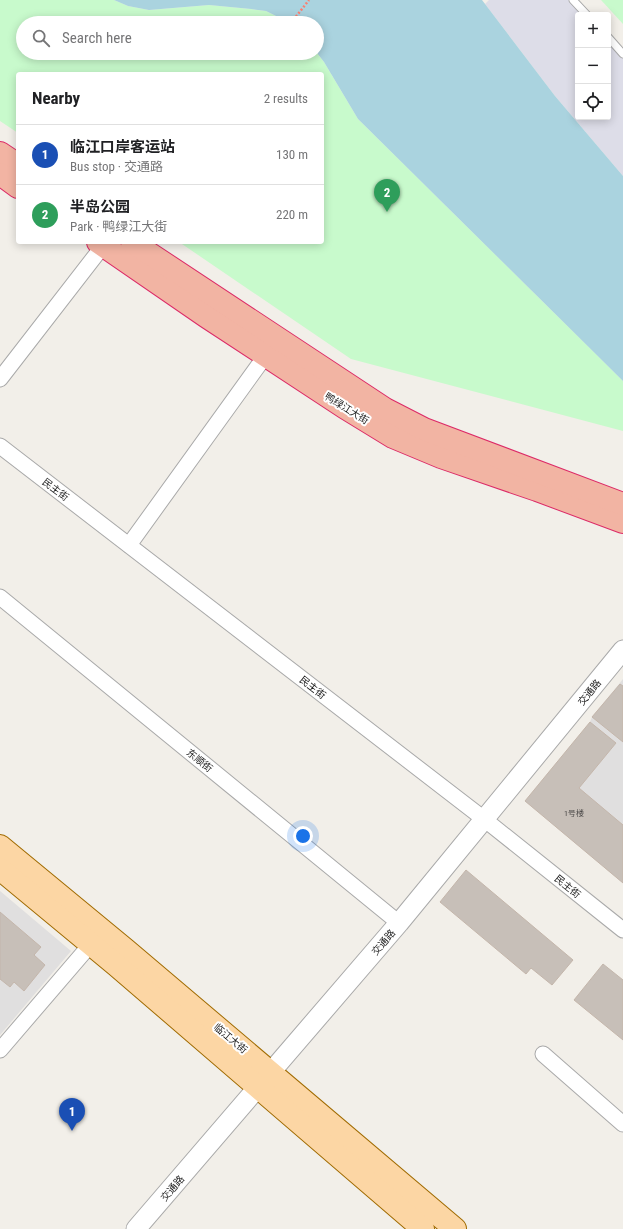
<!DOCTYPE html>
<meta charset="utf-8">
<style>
:root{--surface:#fff;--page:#f2f2f2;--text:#202124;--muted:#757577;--line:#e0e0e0;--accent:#d40000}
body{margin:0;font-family:"Roboto Condensed","Noto Sans SC",sans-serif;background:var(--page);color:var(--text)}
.controls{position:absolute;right:12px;top:12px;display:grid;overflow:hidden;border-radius:4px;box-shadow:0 2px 10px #0003}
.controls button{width:36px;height:36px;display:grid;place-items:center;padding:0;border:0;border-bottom:1px solid var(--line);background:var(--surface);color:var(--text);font:20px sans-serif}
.you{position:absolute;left:303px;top:836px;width:14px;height:14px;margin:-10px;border:3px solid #fff;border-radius:50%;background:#1a73e8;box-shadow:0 0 0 6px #1a73e833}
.badge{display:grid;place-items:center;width:26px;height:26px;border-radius:50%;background:var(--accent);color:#fff;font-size:13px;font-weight:700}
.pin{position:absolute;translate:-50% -33px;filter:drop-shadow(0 1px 2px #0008)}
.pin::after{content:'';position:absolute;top:21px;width:14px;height:12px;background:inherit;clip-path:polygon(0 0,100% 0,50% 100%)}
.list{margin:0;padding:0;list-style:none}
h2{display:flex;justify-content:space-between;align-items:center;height:52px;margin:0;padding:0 16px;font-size:17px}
h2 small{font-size:13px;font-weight:400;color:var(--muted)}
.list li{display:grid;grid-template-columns:26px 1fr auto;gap:12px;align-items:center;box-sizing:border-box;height:60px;padding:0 16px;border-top:1px solid var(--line)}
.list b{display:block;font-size:15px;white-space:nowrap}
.list p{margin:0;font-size:13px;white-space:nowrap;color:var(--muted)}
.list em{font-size:13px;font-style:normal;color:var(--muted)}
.icon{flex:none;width:22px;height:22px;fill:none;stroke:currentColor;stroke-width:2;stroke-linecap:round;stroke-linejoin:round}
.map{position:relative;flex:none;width:623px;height:1229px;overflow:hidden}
.search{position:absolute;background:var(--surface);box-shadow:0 2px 10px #0003;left:16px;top:16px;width:308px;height:44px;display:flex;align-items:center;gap:10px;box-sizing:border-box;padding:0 14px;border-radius:22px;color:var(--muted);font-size:15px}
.panel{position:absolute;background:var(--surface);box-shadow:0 2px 10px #0003;left:16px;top:72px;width:308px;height:172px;border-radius:4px}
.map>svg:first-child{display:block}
.residential{fill:#e0dfdf}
.park{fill:#c8facc}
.plaza{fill:#dddde8}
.water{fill:#aad3df}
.building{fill:#c7bfb8;stroke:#c4b6ab}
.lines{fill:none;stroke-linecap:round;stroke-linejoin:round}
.service-casing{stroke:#a9a9a9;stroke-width:9}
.minor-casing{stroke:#a9a9a9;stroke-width:17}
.tertiary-casing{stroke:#a9a9a9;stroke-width:21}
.primary-casing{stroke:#a06b00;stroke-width:24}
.trunk-casing{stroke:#dc2a67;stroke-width:24}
.path{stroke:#fa8072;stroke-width:2.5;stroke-dasharray:2 2;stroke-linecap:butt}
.service{stroke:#fff;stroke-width:7}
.minor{stroke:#fff;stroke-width:15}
.tertiary{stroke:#fff;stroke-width:19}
.primary{stroke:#fcd6a4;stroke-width:22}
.trunk{stroke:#f2b4a3;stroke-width:22}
.labels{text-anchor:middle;stroke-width:4;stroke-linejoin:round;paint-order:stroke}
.number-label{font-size:8px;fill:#4b4948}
.street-label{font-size:10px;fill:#222;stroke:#fff}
</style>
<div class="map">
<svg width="623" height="1229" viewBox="0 0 623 1229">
<rect width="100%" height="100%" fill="#f2efe9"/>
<g class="residential">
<polygon points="623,679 623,883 525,801 590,722 592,717"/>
<polygon points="0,891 71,951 0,1035"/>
</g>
<g class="park">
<polygon points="0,0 114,0 128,6 149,10 209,5 251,9 266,11 282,19 288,23 23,23 23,53 317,53 324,62 358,119 623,381 623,431 351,359 179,242 322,242 322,74 18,74 18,133 0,121"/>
<polygon points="601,0 623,0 623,24"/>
</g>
<polygon class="plaza" points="489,0 573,0 587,15 578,15 578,117 608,117 608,38 623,54 623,176 555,96 485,4"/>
<polygon class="water" points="114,0 482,0 555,96 623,176 623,381 358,119 324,62 317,53 317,23 288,23 282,19 266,11 251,9 209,5 149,10 128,6"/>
<g class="building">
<polygon points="620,684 623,686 623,742 592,717"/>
<polygon points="590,722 616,743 579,788 623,825 623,883 525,801"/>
<polygon points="466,870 573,960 552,985 531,968 526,974 440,902"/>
<polygon points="0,912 41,947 34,955 45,965 24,991 14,982 10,987 0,979"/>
<polygon points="603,964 623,980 623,1040 574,1000"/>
</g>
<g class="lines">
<defs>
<g id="service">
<polyline points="573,0 587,15"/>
<polyline points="608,37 623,54"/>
</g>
<g id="minor">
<polyline points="0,379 106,242"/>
<polyline points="0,446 484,819 623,930"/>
<polyline points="129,545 271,348"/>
<polyline points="0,597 399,923"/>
<polyline points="0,1050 97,937"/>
<polyline points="543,1054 623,1124"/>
</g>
<polyline id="tertiary" points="136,1229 399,923 623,650"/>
<g id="primary">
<polyline points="0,846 126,950 455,1229"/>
<polyline points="0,869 116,965 423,1229"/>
</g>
<g id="trunk">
<polyline points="0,153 18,165"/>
<polyline points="0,174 18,187"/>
<polyline points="98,242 207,317 344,407 393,437 441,457 537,490 623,522"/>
<polyline points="132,242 385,409 424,429 623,504"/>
</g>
</defs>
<use href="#service" class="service-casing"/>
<use href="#minor" class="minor-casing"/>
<use href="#tertiary" class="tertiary-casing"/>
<use href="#primary" class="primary-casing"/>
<use href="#trunk" class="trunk-casing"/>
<polyline class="path" points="291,23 309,0"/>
<use href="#service" class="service"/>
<use href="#minor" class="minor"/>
<use href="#tertiary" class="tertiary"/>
<use href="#primary" class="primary"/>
<use href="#trunk" class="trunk"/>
</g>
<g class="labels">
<g class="number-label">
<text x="574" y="816">1号楼</text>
</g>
<g class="street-label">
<text transform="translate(347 408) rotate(32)" y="4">鸭绿江大街</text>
<text transform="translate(56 489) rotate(37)" y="4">民主街</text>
<text transform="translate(313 687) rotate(38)" y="4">民主街</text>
<text transform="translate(589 692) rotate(-51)" y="4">交通路</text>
<text transform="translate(200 760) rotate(39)" y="4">东顺街</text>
<text transform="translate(568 886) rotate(39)" y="4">民主街</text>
<text transform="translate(383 942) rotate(-49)" y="4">交通路</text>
<text transform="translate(231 1038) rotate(40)" y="4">临江大街</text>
<text transform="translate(172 1188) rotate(-49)" y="4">交通路</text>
</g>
</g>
</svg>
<div class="controls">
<button>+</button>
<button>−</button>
<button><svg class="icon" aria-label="locate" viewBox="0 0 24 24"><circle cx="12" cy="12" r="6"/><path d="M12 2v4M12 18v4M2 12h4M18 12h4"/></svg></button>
</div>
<div class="you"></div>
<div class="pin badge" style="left:72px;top:1131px;background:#1a4fb4">1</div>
<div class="pin badge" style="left:387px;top:212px;background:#2e9e5b">2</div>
<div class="search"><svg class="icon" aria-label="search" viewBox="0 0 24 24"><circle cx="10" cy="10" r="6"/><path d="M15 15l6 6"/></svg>Search here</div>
<section class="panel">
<h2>Nearby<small>2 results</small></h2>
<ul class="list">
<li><span class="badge" style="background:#1a4fb4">1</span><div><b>临江口岸客运站</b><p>Bus stop · 交通路</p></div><em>130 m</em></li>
<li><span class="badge" style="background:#2e9e5b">2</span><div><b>半岛公园</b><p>Park · 鸭绿江大街</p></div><em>220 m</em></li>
</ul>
</section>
</div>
